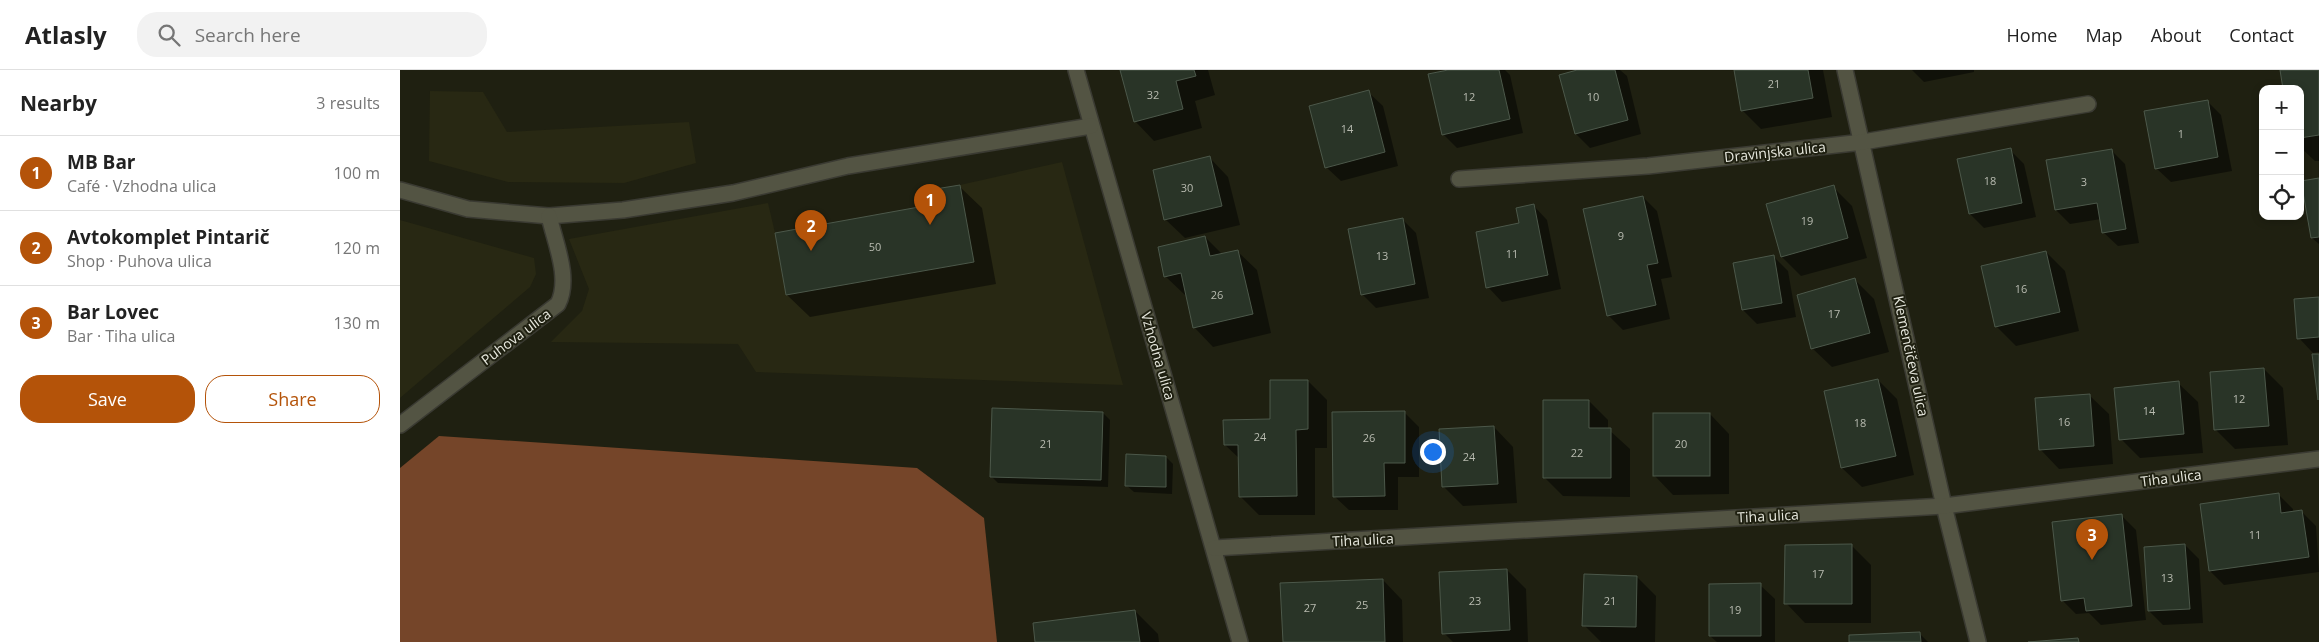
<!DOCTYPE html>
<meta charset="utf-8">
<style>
:root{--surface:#fff;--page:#f2f2f2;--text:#222;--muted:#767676;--line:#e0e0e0;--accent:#b45309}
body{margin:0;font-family:"Open Sans",sans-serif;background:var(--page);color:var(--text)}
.controls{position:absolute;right:15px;top:15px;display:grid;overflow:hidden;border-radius:10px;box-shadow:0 2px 8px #0003}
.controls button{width:45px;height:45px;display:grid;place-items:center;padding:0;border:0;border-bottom:1px solid var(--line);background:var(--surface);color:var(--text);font:25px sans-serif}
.you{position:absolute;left:1032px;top:381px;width:18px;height:18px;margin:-12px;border:4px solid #fff;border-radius:50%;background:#1a73e8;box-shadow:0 0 0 8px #1a73e833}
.badge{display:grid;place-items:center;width:32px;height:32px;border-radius:50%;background:var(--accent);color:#fff;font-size:16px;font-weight:700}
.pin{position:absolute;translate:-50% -41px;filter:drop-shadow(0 1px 2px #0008)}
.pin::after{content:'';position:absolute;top:26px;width:18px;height:15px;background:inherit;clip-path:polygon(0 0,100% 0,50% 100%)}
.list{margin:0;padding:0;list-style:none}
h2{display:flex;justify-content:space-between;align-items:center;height:65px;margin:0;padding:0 20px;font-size:21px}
h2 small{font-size:16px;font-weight:400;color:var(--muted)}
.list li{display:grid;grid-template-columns:32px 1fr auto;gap:15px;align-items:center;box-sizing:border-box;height:75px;padding:0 20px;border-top:1px solid var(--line)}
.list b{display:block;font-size:19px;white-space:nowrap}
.list p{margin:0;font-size:16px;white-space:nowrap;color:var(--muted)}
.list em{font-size:16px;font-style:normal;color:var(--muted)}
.actions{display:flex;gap:10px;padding:15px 20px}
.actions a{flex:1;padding:11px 0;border:1px solid var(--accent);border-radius:20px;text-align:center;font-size:18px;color:var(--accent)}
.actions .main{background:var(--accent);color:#fff}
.icon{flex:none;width:28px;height:28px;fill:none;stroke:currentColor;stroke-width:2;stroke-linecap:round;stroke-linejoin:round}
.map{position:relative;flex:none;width:1919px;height:572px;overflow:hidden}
header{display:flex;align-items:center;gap:30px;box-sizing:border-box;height:70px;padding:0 25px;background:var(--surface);border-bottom:1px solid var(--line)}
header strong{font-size:24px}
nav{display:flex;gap:28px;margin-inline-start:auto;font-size:18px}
.search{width:350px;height:45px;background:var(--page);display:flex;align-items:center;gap:12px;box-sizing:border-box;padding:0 18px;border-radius:20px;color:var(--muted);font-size:19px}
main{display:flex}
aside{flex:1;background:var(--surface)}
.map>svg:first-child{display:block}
.built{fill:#282813}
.forest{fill:#754529}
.shadow{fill:#0007}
.building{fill:#293427;stroke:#4c584a}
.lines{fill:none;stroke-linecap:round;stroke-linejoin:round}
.minor-casing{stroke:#3a3a32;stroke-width:18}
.minor{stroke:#535443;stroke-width:15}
.labels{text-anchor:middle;stroke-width:4;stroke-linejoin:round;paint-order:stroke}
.number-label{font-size:11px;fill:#b8bbb0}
.street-label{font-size:14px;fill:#e7e8de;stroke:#1f2011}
</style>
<header>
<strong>Atlasly</strong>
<div class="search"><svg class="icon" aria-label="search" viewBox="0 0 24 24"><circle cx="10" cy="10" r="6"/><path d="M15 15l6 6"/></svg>Search here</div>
<nav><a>Home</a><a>Map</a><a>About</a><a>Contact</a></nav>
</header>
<main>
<aside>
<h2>Nearby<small>3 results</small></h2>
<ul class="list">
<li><span class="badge">1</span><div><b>MB Bar</b><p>Café · Vzhodna ulica</p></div><em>100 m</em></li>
<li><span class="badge">2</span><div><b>Avtokomplet Pintarič</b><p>Shop · Puhova ulica</p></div><em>120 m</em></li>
<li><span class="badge">3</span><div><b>Bar Lovec</b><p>Bar · Tiha ulica</p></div><em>130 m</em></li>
</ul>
<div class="actions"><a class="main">Save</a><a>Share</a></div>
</aside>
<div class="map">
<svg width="1919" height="572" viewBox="0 0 1919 572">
<rect width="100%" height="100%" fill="#1f2011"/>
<g class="built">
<polygon points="30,21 83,22 107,62 289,52 296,93 224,113 108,112 29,91"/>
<polygon points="662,92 723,315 356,302 338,274 151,272 182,241 189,219 169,169 368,133 375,163 386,225 574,192 560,115"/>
<polygon points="0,150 134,188 136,204 130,217 0,328"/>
</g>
<polygon class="forest" points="39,366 517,398 584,448 597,572 0,572 0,398"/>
<g class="shadow">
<polygon points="722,0 808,0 815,25 795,31 802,58 754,71 735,51"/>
<polygon points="1054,0 1105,0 1110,5 1123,63 1057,78 1043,64"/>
<polygon points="1182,0 1220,0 1227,6 1241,64 1190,78 1176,64"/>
<polygon points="1335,0 1423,0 1432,47 1361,59 1342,40"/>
<polygon points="1512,0 1574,0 1574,2 1524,12"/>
<polygon points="1881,0 1919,0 1919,91 1915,91 1900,77 1900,19"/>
<polygon points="968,22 983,36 998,96 941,111 926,97"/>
<polygon points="1807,31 1821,45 1832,101 1771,112 1756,98"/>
<polygon points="1610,80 1624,94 1636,147 1584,158 1570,144"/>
<polygon points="1711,80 1725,94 1739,173 1718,176 1703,162 1701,149 1670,154 1656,140"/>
<polygon points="809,87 828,107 840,155 785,168 765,149"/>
<polygon points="1919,110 1919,174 1912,168"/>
<polygon points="559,116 582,138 596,214 410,247 387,225 377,164 521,138"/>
<polygon points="1433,117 1452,136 1467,188 1401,206 1382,187 1368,135"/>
<polygon points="1243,127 1257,141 1272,207 1261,209 1270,249 1223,260 1208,245"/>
<polygon points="1133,135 1147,150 1161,219 1102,232 1088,217 1120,154"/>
<polygon points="1002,149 1016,163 1029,228 976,238 962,224"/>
<polygon points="805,167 822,184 837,181 857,200 871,263 813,277 794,257 787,225 785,225 765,206"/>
<polygon points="1646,182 1665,201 1679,261 1616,276 1596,256"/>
<polygon points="1374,187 1388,201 1396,247 1357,254 1343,240"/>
<polygon points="1455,210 1474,229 1489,282 1432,297 1412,278"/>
<polygon points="1919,228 1919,282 1913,283 1899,268"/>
<polygon points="1919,285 1919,325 1914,286"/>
<polygon points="1864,299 1883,318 1888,375 1835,379 1816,360"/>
<polygon points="1478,310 1497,329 1514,405 1462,417 1442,398"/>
<polygon points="908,311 927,330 927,378 915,378 915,445 859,445 840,426 840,389 825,375 871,350"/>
<polygon points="1778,313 1798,332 1803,383 1740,388 1721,369"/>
<polygon points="1689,325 1709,344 1713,394 1659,399 1640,379"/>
<polygon points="1189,331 1208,350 1208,359 1230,379 1230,427 1163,426 1144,407"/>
<polygon points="1004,342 1019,357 1019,407 998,407 998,440 949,440 934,426"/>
<polygon points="703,343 710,350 708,417 598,413 591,406"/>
<polygon points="1310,344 1329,364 1329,424 1273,425 1254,405"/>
<polygon points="1094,357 1113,377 1117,433 1063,436 1044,417 1041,360"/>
<polygon points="766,387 773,394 772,424 734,422 726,415"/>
<polygon points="1878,424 1893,439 1893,443 1902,442 1916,456 1919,502 1824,515 1810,501"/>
<polygon points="1721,445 1736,460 1746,550 1701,555 1689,543 1676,544 1662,530"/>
<polygon points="1785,475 1799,489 1803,553 1763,555 1749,541"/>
<polygon points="1452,476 1471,495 1471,553 1405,553 1386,533"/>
<polygon points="1107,500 1126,519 1128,572 1053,572 1044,563"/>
<polygon points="1237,507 1256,526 1255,572 1201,572 1184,555"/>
<polygon points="983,510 1002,530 1003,572 884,572"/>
<polygon points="1360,515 1375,529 1375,572 1317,572 1310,566"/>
<polygon points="735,541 758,564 759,572 636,572"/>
<polygon points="1520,564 1528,572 1450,572"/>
</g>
<g class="building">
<polygon points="720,0 794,0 796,6 776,11 783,39 734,52"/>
<polygon points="1048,0 1099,0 1110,49 1042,65 1028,4"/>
<polygon points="1177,0 1215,0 1228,50 1175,64 1159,5"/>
<polygon points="1334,0 1408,0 1413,28 1341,41"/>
<polygon points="1880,0 1919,0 1919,65 1900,68 1900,19 1883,19"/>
<polygon points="969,20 985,82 925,98 909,36"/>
<polygon points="1808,30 1818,87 1755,99 1744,41"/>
<polygon points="1611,78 1622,133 1569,144 1557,89"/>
<polygon points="1712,79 1726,159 1702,163 1697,133 1655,140 1646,90"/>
<polygon points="810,86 822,136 764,150 753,100"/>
<polygon points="1919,108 1919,167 1911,168 1901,111"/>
<polygon points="560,115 574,192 386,225 375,163 519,137 517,122"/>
<polygon points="1434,115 1448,168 1381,187 1366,134"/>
<polygon points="1243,126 1258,193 1247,195 1256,235 1207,246 1183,139"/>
<polygon points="1134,134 1148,205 1086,218 1076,162 1119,153 1116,138"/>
<polygon points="1003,148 1015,214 961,225 948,159"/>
<polygon points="805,166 810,186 838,180 853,244 793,258 781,203 764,207 758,177"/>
<polygon points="1646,181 1660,242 1595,257 1581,196"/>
<polygon points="1374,185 1382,233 1342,240 1333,193"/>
<polygon points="1455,208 1470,263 1411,279 1397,225"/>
<polygon points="1919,227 1919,267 1897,269 1894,229"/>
<polygon points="1912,284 1919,284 1918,330"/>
<polygon points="1864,298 1869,356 1814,360 1810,302"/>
<polygon points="1478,309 1496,386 1441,398 1424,321"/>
<polygon points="870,310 908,310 908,359 896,360 897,426 839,427 838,375 824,375 823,350 870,349"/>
<polygon points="1779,311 1784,364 1719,370 1714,318"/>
<polygon points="1690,324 1694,376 1639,380 1635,328"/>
<polygon points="1143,330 1189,330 1189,358 1211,358 1211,408 1143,408"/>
<polygon points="592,338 703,342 701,410 590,407"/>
<polygon points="1005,341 1005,393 984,393 985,426 933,427 932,342"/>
<rect x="1253" y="343" width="57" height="63"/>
<polygon points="1094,356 1098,414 1042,417 1039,359"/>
<polygon points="726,384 766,386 766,417 725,416"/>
<polygon points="1879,423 1881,443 1902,440 1909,487 1809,501 1800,434"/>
<polygon points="1722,444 1732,536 1686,541 1684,528 1661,531 1652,452"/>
<polygon points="1452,474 1452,534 1384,534 1385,475"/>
<polygon points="1785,474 1790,539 1748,541 1744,477"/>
<polygon points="1107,499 1110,560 1042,564 1039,502"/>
<polygon points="1184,504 1237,506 1236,557 1182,556"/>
<polygon points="983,509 985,572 883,572 880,513"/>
<polygon points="1361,513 1361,566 1309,566 1309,514"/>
<polygon points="735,540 740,572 635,572 633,553"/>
<polygon points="1520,562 1521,572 1449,572 1449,565"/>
<polygon points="1678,568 1679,572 1628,572"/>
</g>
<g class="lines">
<defs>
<g id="minor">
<polyline points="676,0 840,572"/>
<polyline points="1445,0 1544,436 1578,572"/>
<polyline points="1059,109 1248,96 1463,72 1688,34"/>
<polyline points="0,120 68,139 149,146 223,140 333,123 448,96 691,56"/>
<path d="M 0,355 L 158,234 C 171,208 155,173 149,146"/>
<polyline points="814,478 1544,436 1919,389"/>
</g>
</defs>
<use href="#minor" class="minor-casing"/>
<use href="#minor" class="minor"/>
</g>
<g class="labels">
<g class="number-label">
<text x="1374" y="18">21</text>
<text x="753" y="29">32</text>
<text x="1069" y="31">12</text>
<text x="1193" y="31">10</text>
<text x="947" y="63">14</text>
<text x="1781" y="68">1</text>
<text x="1590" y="115">18</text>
<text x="1684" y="116">3</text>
<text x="787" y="122">30</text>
<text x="1407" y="155">19</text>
<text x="1221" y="170">9</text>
<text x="475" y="181">50</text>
<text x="1112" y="188">11</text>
<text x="982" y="190">13</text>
<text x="1621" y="223">16</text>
<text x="817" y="229">26</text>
<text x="1434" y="248">17</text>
<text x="1839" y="333">12</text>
<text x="1749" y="345">14</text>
<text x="1664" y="356">16</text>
<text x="1460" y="357">18</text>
<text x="860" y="371">24</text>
<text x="969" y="372">26</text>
<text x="646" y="378">21</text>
<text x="1281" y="378">20</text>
<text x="1177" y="387">22</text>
<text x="1069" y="391">24</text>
<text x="1855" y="469">11</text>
<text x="1418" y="508">17</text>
<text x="1767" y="512">13</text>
<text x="1075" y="535">23</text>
<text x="1210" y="535">21</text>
<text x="962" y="539">25</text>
<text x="910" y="542">27</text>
<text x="1335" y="544">19</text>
</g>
<g class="street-label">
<text transform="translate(1375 82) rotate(-6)" y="5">Dravinjska ulica</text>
<text transform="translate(116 267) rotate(-37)" y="5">Puhova ulica</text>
<text transform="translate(758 286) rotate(74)" y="5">Vzhodna ulica</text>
<text transform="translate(1511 286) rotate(78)" y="5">Klemenčičeva ulica</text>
<text transform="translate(1771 408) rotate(-7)" y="5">Tiha ulica</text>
<text transform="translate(1368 446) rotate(-3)" y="5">Tiha ulica</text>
<text transform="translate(963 470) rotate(-3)" y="5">Tiha ulica</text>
</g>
</g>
</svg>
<div class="controls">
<button>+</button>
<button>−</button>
<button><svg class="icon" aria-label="locate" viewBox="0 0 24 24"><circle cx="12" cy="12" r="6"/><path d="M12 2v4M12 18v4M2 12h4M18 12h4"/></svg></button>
</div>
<div class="you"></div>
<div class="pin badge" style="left:530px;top:155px">1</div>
<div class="pin badge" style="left:411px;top:181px">2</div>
<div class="pin badge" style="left:1692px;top:490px">3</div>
</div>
</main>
